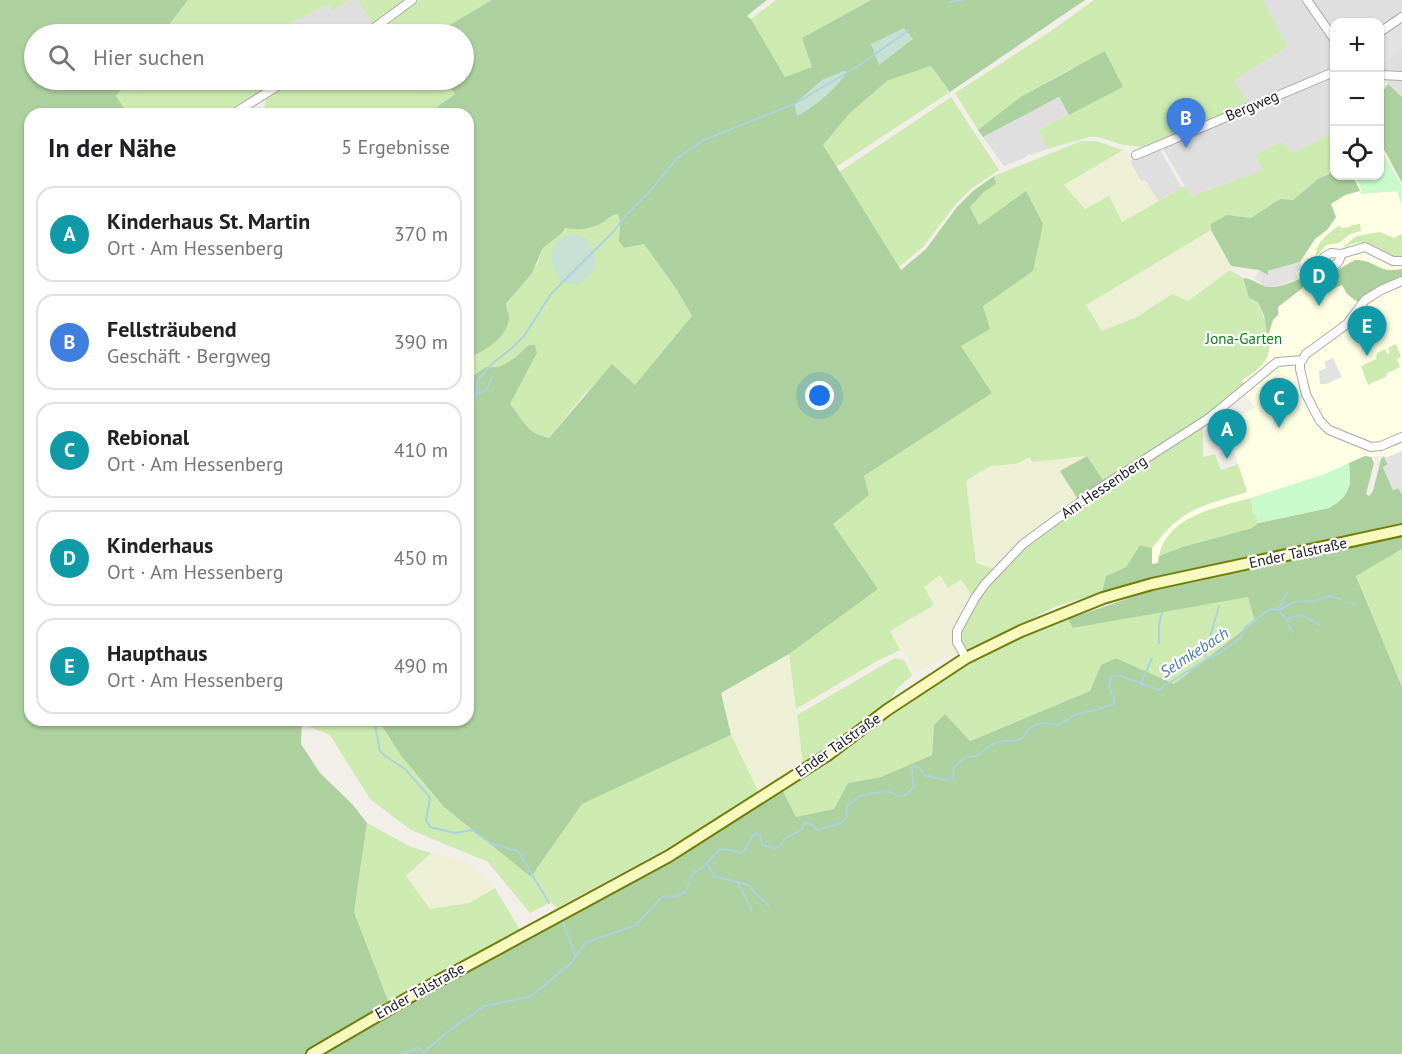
<!DOCTYPE html>
<html lang="de">
<meta charset="utf-8">
<style>
:root{--surface:#fff;--page:#f2f2f2;--text:#202124;--muted:#757577;--line:#e0e0e0;--accent:#d40000}
body{margin:0;font-family:"PT Sans",sans-serif;background:var(--page);color:var(--text)}
.controls{position:absolute;right:18px;top:18px;display:grid;overflow:hidden;border-radius:12px;box-shadow:0 2px 4px #0004}
.controls button{width:54px;height:54px;display:grid;place-items:center;padding:0;border:0;border-bottom:2px solid var(--line);background:var(--surface);color:var(--text);font:30px sans-serif}
.you{position:absolute;left:820px;top:396px;width:21px;height:21px;margin:-15px;border:4px solid #fff;border-radius:50%;background:#1a73e8;box-shadow:0 0 0 9px #1a73e833}
.badge{display:grid;place-items:center;width:39px;height:39px;border-radius:50%;background:var(--accent);color:#fff;font-size:20px;font-weight:700}
.pin{position:absolute;translate:-50% -50px;filter:drop-shadow(0 2px 3px #0008)}
.pin::after{content:'';position:absolute;top:32px;width:21px;height:18px;background:inherit;clip-path:polygon(0 0,100% 0,50% 100%)}
.list{margin:0;padding:0;list-style:none}
h2{display:flex;justify-content:space-between;align-items:center;height:78px;margin:0;padding:0 24px;font-size:26px}
h2 small{font-size:20px;font-weight:400;color:var(--muted)}
.list li{display:grid;grid-template-columns:39px 1fr auto;gap:18px;align-items:center;box-sizing:border-box;height:96px;margin:0 12px 12px;padding:0 12px;border:2px solid var(--line);border-radius:18px}
.list b{display:block;font-size:22px;white-space:nowrap}
.list p{margin:0;font-size:20px;white-space:nowrap;color:var(--muted)}
.list em{font-size:20px;font-style:normal;color:var(--muted)}
.icon{flex:none;width:33px;height:33px;fill:none;stroke:currentColor;stroke-width:2;stroke-linecap:round;stroke-linejoin:round}
.map{position:relative;flex:none;width:1402px;height:1054px;overflow:hidden}
.search{position:absolute;background:var(--surface);box-shadow:0 2px 4px #0004;left:24px;top:24px;width:450px;height:66px;display:flex;align-items:center;gap:15px;box-sizing:border-box;padding:0 21px;border-radius:33px;color:var(--muted);font-size:22px}
.panel{position:absolute;background:var(--surface);box-shadow:0 2px 4px #0004;left:24px;top:108px;width:450px;height:618px;border-radius:18px}
.map>svg:first-child{display:block}
.residential{fill:#e0dfdf}
.education{fill:#ffffe5}
.farmland{fill:#eef0d5}
.grass{fill:#cdebb0}
.forest{fill:#add19e}
.wetland{fill:#c6e0d4}
.park{fill:#c8facc}
.parking{fill:#e2e2e2}
.lines{fill:none;stroke-linecap:round;stroke-linejoin:round}
.stream{stroke:#aad3df;stroke-width:2}
.street-casing{stroke:#a9a9a9;stroke-width:10}
.secondary-casing{stroke:#707d05;stroke-width:14}
.street{stroke:#fff;stroke-width:8}
.secondary{stroke:#f7fabf;stroke-width:10}
.labels{text-anchor:middle;stroke-width:4.5;stroke-linejoin:round;paint-order:stroke}
.street-label{font-size:15px;fill:#222;stroke:#fff}
.park-label{font-size:15px;fill:#0c8416;stroke:#fff}
.water-label{font-size:16px;font-style:italic;fill:#4a7aab;stroke:#fff}
</style>
<div class="map">
<svg width="1402" height="1054" viewBox="0 0 1402 1054">
<rect width="100%" height="100%" fill="#f2efe9"/>
<g class="residential">
<polygon points="350,0 357,0 376,27 363,34 271,34 328,4 332,10"/>
<polygon points="1263,0 1306,0 1334,43 1334,70 1248,106 1235,80 1288,47"/>
<polygon points="1309,0 1402,0 1402,97 1388,84 1386,72 1380,72 1380,22 1334,22 1334,36"/>
<polygon points="1334,75 1334,132 1293,153 1257,155 1264,170 1191,196 1161,146"/>
<polygon points="1060,97 1069,115 1038,130 1047,149 1031,155 1029,154 1024,158 1004,166 983,137"/>
<polygon points="1158,147 1182,188 1158,201 1145,180 1141,182 1130,161"/>
</g>
<polygon class="education" points="1383,147 1402,183 1402,493 1393,490 1384,456 1365,456 1348,492 1152,564 1152,548 1176,520 1189,511 1247,492 1225,422 1255,408 1245,393 1241,380 1258,302 1243,278 1254,279 1259,270 1308,249 1315,239 1328,229 1336,217 1331,204 1345,195 1360,191 1353,176 1380,176 1380,149"/>
<g class="farmland">
<polygon points="1123,150 1127,151 1128,158 1141,181 1145,180 1158,201 1121,222 1085,209 1064,185"/>
<polygon points="1211,230 1231,266 1230,270 1187,301 1172,294 1137,317 1102,332 1086,305"/>
<polygon points="1030,456 1072,459 1087,456 1079,501 997,570 976,563 966,481 990,466"/>
<polygon points="940,575 961,579 973,597 955,642 958,654 942,659 917,673 905,652 900,650 890,631 934,605 923,587"/>
<polygon points="789,654 803,766 759,793 731,735 721,693"/>
<polygon points="431,853 466,862 495,888 469,903 430,909 406,876"/>
</g>
<g class="grass">
<polygon points="188,0 350,0 332,11 328,4 271,34 162,34"/>
<polygon points="357,0 407,0 376,27"/>
<polygon points="418,0 492,0 434,34 372,34"/>
<polygon points="776,0 871,0 802,38 813,67 785,77 751,19"/>
<polygon points="1094,0 1263,0 1288,47 1235,80 1248,106 1145,147 1123,145 1098,137 1090,137 1047,149 1038,130 1123,87 1072,68 1022,96 978,130 955,93 1051,31"/>
<polygon points="931,66 950,92 836,167 822,145 849,114 887,81"/>
<polygon points="128,80 266,80 269,87 227,114 128,114 116,96"/>
<polygon points="292,80 446,80 455,94 427,114 260,114 266,103 265,96"/>
<polygon points="951,97 999,170 971,189 955,205 923,247 899,267 839,172"/>
<path d="M 1334,132 L 1334,172 L 1318,179 L 1293,200 L 1280,199 L 1252,218 L 1227,216 L 1211,224 L 1211,230 L 1086,305 L 1102,331 L 1137,317 L 1172,294 L 1188,301 L 1230,270 L 1243,278 L 1249,298 L 1258,302 C 1264,317 1274,342 1267,358 C 1262,368 1250,375 1242,380 L 1246,387 L 1207,417 L 1105,483 L 1087,456 L 1032,462 L 1030,457 L 1016,464 L 990,466 L 966,481 L 976,563 L 997,570 L 973,597 L 961,579 L 948,588 L 940,575 L 924,587 L 934,605 L 890,631 L 900,650 L 877,661 L 796,709 L 789,654 L 878,589 L 833,524 L 868,495 L 864,476 L 992,393 L 961,346 L 982,306 L 1033,271 L 979,225 L 970,207 L 984,192 L 995,184 L 994,176 L 1081,141 L 1096,141 L 1123,150 L 1064,185 L 1085,209 L 1109,196 L 1122,222 L 1185,186 L 1191,196 L 1263,170 L 1256,155 L 1283,141 L 1293,153 Z"/>
<path d="M 619,214 L 622,226 L 619,233 L 624,248 L 644,244 L 677,290 L 692,316 L 635,386 L 613,365 L 582,397 L 549,438 C 523,432 525,421 510,404 L 537,353 L 529,345 L 506,365 L 478,372 L 468,379 L 468,359 C 484,350 506,339 509,319 C 510,315 506,309 506,305 L 538,263 L 543,248 L 562,233 L 565,228 C 578,230 593,228 605,221 C 610,217 612,215 619,214 Z"/>
<path d="M 1360,224 L 1361,231 L 1350,234 L 1339,243 L 1326,245 L 1316,257 C 1316,241 1328,235 1339,225 L 1341,228 L 1351,227 L 1351,225 Z"/>
<path d="M 1380,232 L 1394,238 L 1402,234 L 1402,256 C 1386,259 1380,245 1366,243 C 1357,241 1350,245 1342,248 L 1356,236 Z"/>
<polygon points="1396,344 1401,357 1397,359 1400,367 1386,374 1387,376 1368,385 1361,366 1376,359 1377,353 1385,349 1387,354 1390,353 1388,348"/>
<path d="M 1203,424 L 1203,457 L 1215,454 L 1221,470 L 1238,464 L 1247,492 C 1200,506 1183,508 1152,548 L 1140,545 L 1126,567 L 1106,576 L 1102,592 L 1057,606 L 967,651 C 965,648 960,644 959,641 C 956,631 963,623 967,615 C 1015,532 1123,475 1203,424 Z"/>
<path d="M 1251,498 L 1253,513 L 1257,517 L 1258,523 L 1252,528 L 1182,547 L 1159,556 C 1167,516 1217,507 1251,498 Z"/>
<polygon points="1402,549 1402,687 1356,575"/>
<polygon points="1249,596 1256,621 1174,684 1116,658 1101,665 1090,691 969,741 946,715 934,725 932,755 881,777 848,783 834,809 796,817 783,791 968,663 1022,636 1068,619 1073,628"/>
<polygon points="895,658 904,660 912,675 897,689 885,708 803,766 797,715"/>
<polygon points="302,720 378,720 402,757 444,807 531,877 582,804 731,735 759,793 666,849 557,908 551,902 530,913 488,862 411,830 370,799 330,735 303,724"/>
<polygon points="367,823 411,847 431,853 406,876 430,909 469,903 495,888 520,930 389,1003 354,912"/>
</g>
<g class="forest">
<polygon points="0,0 188,0 162,34 34,34 34,80 128,80 116,96 128,114 30,114 30,720 302,720 301,744 320,773 353,805 367,823 354,912 389,1003 310,1054 0,1054"/>
<path d="M 492,0 L 767,0 L 748,15 L 748,17 L 751,19 L 785,77 L 812,67 L 802,38 L 871,0 L 1085,0 L 950,92 L 931,66 L 887,81 L 849,114 L 823,145 L 901,270 L 926,249 L 957,207 L 973,191 L 994,176 L 996,184 L 984,192 L 970,207 L 979,225 L 1026,191 L 1043,224 L 1033,271 L 983,306 L 990,329 L 961,346 L 992,393 L 864,476 L 869,495 L 833,524 L 878,589 L 789,654 L 721,693 L 731,735 L 582,804 L 531,877 L 444,807 L 402,757 L 378,720 L 468,720 L 468,379 L 486,367 C 505,370 515,357 529,345 L 535,345 L 537,353 L 510,404 C 525,421 524,432 549,438 L 612,364 L 635,385 L 692,316 L 677,290 L 644,244 L 624,248 L 619,241 C 619,231 622,224 618,214 C 612,215 610,217 605,221 C 592,229 579,231 565,228 L 562,233 L 543,248 L 532,273 L 506,304 C 506,309 510,315 509,319 C 506,340 484,350 468,359 L 468,114 L 427,114 L 455,94 L 446,80 L 464,80 L 464,34 L 434,34 Z"/>
<polygon points="1105,51 1123,87 1069,115 1059,97 983,137 978,130 1022,96"/>
<polygon points="1388,84 1402,97 1402,183 1380,142 1380,95"/>
<polygon points="1334,172 1334,176 1353,176 1360,191 1345,195 1331,204 1336,217 1328,229 1315,239 1300,262 1268,271 1269,275 1267,275 1259,270 1231,266 1211,230 1211,224 1227,215 1251,218 1280,199 1293,200 1318,179"/>
<path d="M 1355,260 C 1377,260 1377,274 1402,269 L 1402,277 L 1373,290 L 1359,303 L 1347,294 L 1342,285 C 1334,287 1331,292 1324,294 L 1321,289 L 1317,290 L 1314,279 L 1317,276 L 1317,271 L 1335,271 Z"/>
<path d="M 1243,278 C 1255,279 1255,283 1265,286 C 1277,290 1292,281 1303,278 L 1305,286 L 1278,307 L 1278,315 L 1273,320 L 1269,333 L 1267,333 L 1264,316 L 1258,302 L 1249,298 Z"/>
<polygon points="1087,456 1105,483 1079,501 1060,471"/>
<polygon points="1365,456 1371,457 1374,463 1366,494 1369,496 1373,491 1381,459 1384,456 1388,465 1383,467 1393,490 1398,488 1402,493 1402,524 1151,579 1102,592 1106,576 1126,567 1140,545 1152,548 1152,564 1158,563 1159,556 1182,547 1252,528 1258,523 1329,508 1350,484 1349,463"/>
<polygon points="1402,535 1402,549 1356,576 1402,687 1402,1054 320,1054 403,1005 674,861 783,791 796,817 834,809 848,783 881,777 932,755 934,725 945,714 970,741 1090,691 1101,665 1116,658 1174,684 1255,621 1248,597 1073,628 1068,619 1153,590"/>
</g>
<g class="wetland">
<polygon points="904,28 913,39 879,65 871,44"/>
<path d="M 844,71 L 847,72 C 835,90 816,106 797,116 L 794,104 L 822,80 Z"/>
<path d="M 572,234 L 585,237 C 600,257 601,272 577,285 L 562,282 C 548,266 547,240 572,234 Z"/>
</g>
<g class="park">
<polygon points="1382,151 1402,186 1402,206 1397,191 1361,194 1360,192 1362,191 1355,176 1380,176 1380,152"/>
<path d="M 1349,463 C 1351,486 1351,496 1329,508 L 1258,523 L 1257,517 L 1253,514 L 1251,498 L 1325,474 Z"/>
</g>
<g class="parking">
<polygon points="1402,20 1402,52 1384,63 1380,58 1380,35"/>
<polygon points="1300,262 1302,270 1296,272 1298,279 1275,287 1266,287 1254,279 1259,270 1268,275 1268,271"/>
<polygon points="1333,358 1342,377 1326,384 1320,384 1319,371 1326,368 1324,362"/>
<polygon points="1402,451 1402,493 1401,493 1398,488 1393,490 1383,467 1388,465 1385,458"/>
</g>
<g class="lines">
<g class="stream">
<polyline points="950,2 962,0"/>
<polyline points="475,394 486,390 492,378"/>
<polyline points="468,414 475,398 479,378 493,363 512,348 524,336 551,294 614,231 627,214 651,190 677,158 704,140 794,104 855,68 909,30"/>
<polyline points="1287,593 1278,610 1286,619 1302,615 1320,625"/>
<polyline points="1350,602 1355,604"/>
<polyline points="1286,619 1292,632"/>
<polyline points="1159,643 1159,624 1162,613"/>
<polyline points="1207,659 1205,654 1219,606"/>
<polyline points="1141,683 1152,658"/>
<polyline points="374,720 380,751 385,756 405,769 428,795 430,799 426,820 430,827 455,833 472,830 492,844 518,851 549,903"/>
<polyline points="376,726 384,724"/>
<polyline points="707,863 714,876 748,885 768,905"/>
<polyline points="738,883 752,910"/>
<polyline points="563,922 575,955"/>
<path d="M 401,1054 L 418,1048 L 424,1052 L 451,1029 L 485,1006 L 529,997 L 534,994 L 571,963 L 585,943 L 636,925 L 661,898 C 668,895 677,898 683,893 C 690,888 688,883 691,877 C 694,870 701,869 705,865 C 720,851 715,844 741,853 C 750,848 748,838 756,833 L 760,835 L 762,845 L 774,848 L 779,847 L 784,839 L 802,829 L 805,822 L 813,825 L 818,830 L 841,823 L 846,818 L 847,806 L 859,796 L 886,791 C 901,796 902,802 914,786 L 911,768 L 914,766 L 920,768 L 924,775 L 946,780 L 952,779 L 955,766 L 966,757 C 983,758 982,749 995,743 C 1001,740 1011,742 1018,740 C 1026,738 1026,731 1031,727 C 1040,721 1050,723 1059,725 L 1076,714 L 1096,710 L 1115,703 L 1109,686 L 1111,677 L 1118,675 L 1158,690 L 1207,659 L 1221,652 L 1241,637 L 1245,627 L 1270,609 L 1278,610 L 1295,602 L 1315,601 L 1330,596 L 1340,599"/>
</g>
<defs>
<g id="street">
<polyline points="1307,0 1334,39"/>
<polyline points="1380,32 1402,17"/>
<polyline points="366,34 412,0"/>
<polyline points="1380,75 1402,76"/>
<polyline points="233,114 287,80"/>
<polyline points="1136,155 1334,72"/>
<path d="M 1341,254 C 1340,262 1337,266 1329,266 L 1324,263 L 1324,257 L 1331,253 L 1341,254 L 1365,247 L 1393,261 L 1402,261"/>
<polyline points="1402,281 1381,290 1365,300 1347,324 1306,354 1300,363 1300,369 1306,394 1313,408 1320,421 1329,430 1371,447 1381,446 1402,437"/>
<polyline points="966,658 957,642 957,631 975,598 985,584 1023,544 1094,492 1209,418 1277,362 1302,360"/>
</g>
<polyline id="secondary" points="312,1054 420,991 669,856 829,754 887,710 966,658 1021,631 1103,598 1152,584 1402,530"/>
</defs>
<use href="#street" class="street-casing"/>
<use href="#secondary" class="secondary-casing"/>
<use href="#street" class="street"/>
<use href="#secondary" class="secondary"/>
</g>
<g class="labels">
<g class="street-label">
<text transform="translate(1252 106) rotate(-23)" y="5">Bergweg</text>
<text transform="translate(1104 487) rotate(-34)" y="5">Am Hessenberg</text>
<text transform="translate(1298 553) rotate(-12)" y="5">Ender Talstraße</text>
<text transform="translate(838 745) rotate(-35)" y="5">Ender Talstraße</text>
<text transform="translate(420 991) rotate(-29)" y="5">Ender Talstraße</text>
</g>
<g class="park-label">
<text x="1244" y="344">Jona-Garten</text>
</g>
<g class="water-label">
<text transform="translate(1194 652) rotate(-33)" y="6">Selmkebach</text>
</g>
</g>
</svg>
<div class="controls">
<button>+</button>
<button>−</button>
<button><svg class="icon" aria-label="locate" viewBox="0 0 24 24"><circle cx="12" cy="12" r="6"/><path d="M12 2v4M12 18v4M2 12h4M18 12h4"/></svg></button>
</div>
<div class="you"></div>
<div class="pin badge" style="left:1227px;top:459px;background:#0f9aa8">A</div>
<div class="pin badge" style="left:1186px;top:148px;background:#3f7fe0">B</div>
<div class="pin badge" style="left:1279px;top:428px;background:#0f9aa8">C</div>
<div class="pin badge" style="left:1319px;top:306px;background:#0f9aa8">D</div>
<div class="pin badge" style="left:1367px;top:356px;background:#0f9aa8">E</div>
<div class="search"><svg class="icon" aria-label="search" viewBox="0 0 24 24"><circle cx="10" cy="10" r="6"/><path d="M15 15l6 6"/></svg>Hier suchen</div>
<section class="panel">
<h2>In der Nähe<small>5 Ergebnisse</small></h2>
<ul class="list">
<li><span class="badge" style="background:#0f9aa8">A</span><div><b>Kinderhaus St. Martin</b><p>Ort · Am Hessenberg</p></div><em>370 m</em></li>
<li><span class="badge" style="background:#3f7fe0">B</span><div><b>Fellsträubend</b><p>Geschäft · Bergweg</p></div><em>390 m</em></li>
<li><span class="badge" style="background:#0f9aa8">C</span><div><b>Rebional</b><p>Ort · Am Hessenberg</p></div><em>410 m</em></li>
<li><span class="badge" style="background:#0f9aa8">D</span><div><b>Kinderhaus</b><p>Ort · Am Hessenberg</p></div><em>450 m</em></li>
<li><span class="badge" style="background:#0f9aa8">E</span><div><b>Haupthaus</b><p>Ort · Am Hessenberg</p></div><em>490 m</em></li>
</ul>
</section>
</div>
